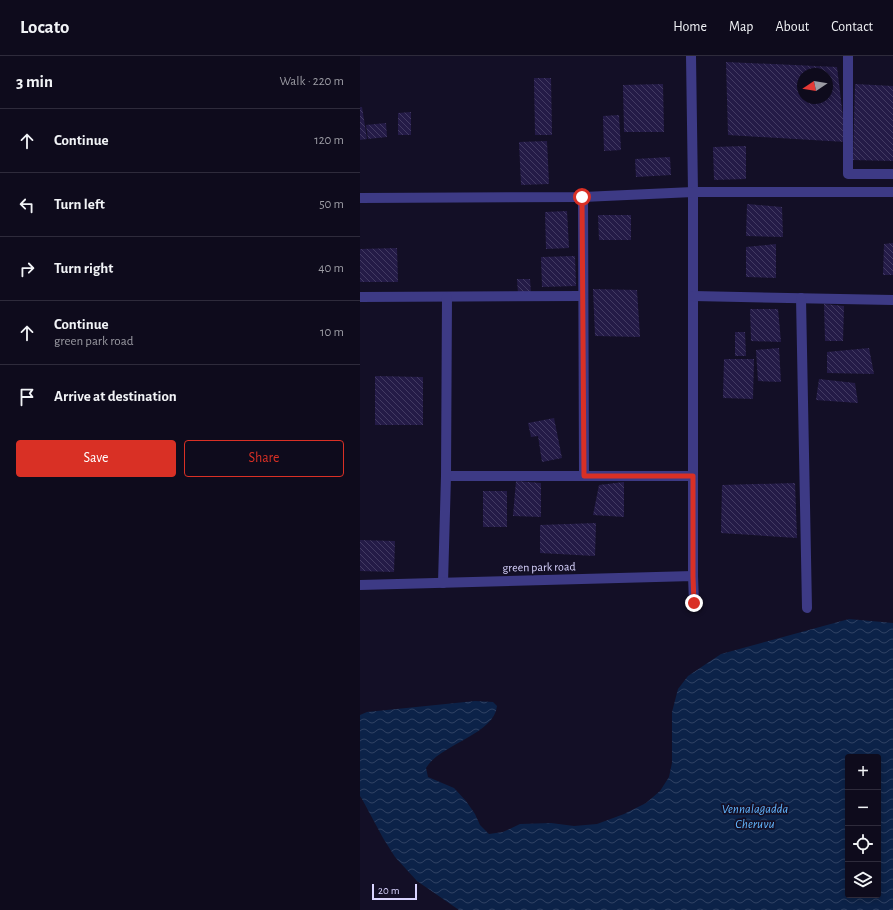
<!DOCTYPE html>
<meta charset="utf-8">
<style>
:root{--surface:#0e0b1c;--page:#1c1929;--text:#f1f3f6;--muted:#9b9ba3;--line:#2e2b3b;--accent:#d93025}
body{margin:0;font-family:"Alegreya Sans",sans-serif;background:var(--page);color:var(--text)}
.controls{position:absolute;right:12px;bottom:12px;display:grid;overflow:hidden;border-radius:4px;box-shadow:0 2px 6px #0003}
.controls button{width:36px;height:36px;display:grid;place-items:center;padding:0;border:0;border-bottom:1px solid var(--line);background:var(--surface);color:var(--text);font:20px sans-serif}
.compass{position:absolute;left:437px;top:12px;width:36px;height:36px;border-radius:50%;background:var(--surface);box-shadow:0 2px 6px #0003;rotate:258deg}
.scale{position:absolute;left:12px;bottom:10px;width:45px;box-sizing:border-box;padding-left:4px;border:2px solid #d9d4ff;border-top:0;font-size:11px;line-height:14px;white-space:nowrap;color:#d9d4ff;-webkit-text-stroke:3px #130f26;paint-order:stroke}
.stop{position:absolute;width:12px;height:12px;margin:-9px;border:3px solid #d93025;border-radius:50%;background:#fff}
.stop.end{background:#d93025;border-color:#fff;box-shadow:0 1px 4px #0008}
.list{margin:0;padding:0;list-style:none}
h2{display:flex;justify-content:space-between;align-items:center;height:52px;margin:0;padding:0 16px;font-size:17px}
h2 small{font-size:13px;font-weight:400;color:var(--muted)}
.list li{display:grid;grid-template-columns:26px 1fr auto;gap:12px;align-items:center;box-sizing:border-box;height:64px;padding:0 16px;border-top:1px solid var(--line)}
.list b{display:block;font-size:15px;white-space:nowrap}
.list p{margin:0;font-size:13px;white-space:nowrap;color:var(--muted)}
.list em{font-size:13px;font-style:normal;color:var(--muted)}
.actions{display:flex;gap:8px;padding:12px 16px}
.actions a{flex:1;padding:9px 0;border:1px solid var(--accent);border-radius:4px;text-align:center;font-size:14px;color:var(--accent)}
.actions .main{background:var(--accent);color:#fff}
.icon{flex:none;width:22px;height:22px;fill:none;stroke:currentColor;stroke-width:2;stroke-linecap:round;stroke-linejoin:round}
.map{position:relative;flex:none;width:533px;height:854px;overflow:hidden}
header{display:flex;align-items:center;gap:24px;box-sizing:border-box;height:56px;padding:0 20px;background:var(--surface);border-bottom:1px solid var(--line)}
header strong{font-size:19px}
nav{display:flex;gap:22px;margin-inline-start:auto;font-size:14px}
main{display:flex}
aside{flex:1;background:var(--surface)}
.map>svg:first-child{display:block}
.water{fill:url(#water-waves);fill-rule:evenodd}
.building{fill:url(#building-back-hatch);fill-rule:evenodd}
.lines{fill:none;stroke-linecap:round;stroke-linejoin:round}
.minor{stroke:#3d3a85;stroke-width:10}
.route{stroke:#d93025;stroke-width:5}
.labels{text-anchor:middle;stroke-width:3.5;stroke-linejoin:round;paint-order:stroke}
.street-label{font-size:12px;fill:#d9d4ff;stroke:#130f26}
.water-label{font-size:13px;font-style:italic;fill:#62b6ff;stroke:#130f26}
</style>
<header>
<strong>Locato</strong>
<nav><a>Home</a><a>Map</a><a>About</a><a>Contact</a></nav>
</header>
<main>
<aside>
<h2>3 min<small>Walk · 220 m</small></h2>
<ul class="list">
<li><svg class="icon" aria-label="ahead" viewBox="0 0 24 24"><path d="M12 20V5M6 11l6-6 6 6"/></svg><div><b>Continue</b></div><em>120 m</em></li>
<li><svg class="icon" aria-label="left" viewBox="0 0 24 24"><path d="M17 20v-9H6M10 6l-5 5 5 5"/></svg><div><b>Turn left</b></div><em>50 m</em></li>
<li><svg class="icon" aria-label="right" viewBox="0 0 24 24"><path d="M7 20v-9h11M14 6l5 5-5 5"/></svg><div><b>Turn right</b></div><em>40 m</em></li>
<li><svg class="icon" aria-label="ahead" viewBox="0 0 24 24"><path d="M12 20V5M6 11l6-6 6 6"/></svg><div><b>Continue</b><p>green park road</p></div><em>10 m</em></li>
<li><svg class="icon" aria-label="arrive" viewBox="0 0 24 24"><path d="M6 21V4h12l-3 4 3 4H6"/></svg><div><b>Arrive at destination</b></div></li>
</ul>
<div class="actions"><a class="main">Save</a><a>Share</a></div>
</aside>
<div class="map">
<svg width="533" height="854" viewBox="0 0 533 854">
<defs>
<pattern id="water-waves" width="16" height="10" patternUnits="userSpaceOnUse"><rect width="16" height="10" fill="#0c2248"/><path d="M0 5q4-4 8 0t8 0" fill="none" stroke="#2f4163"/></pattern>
<pattern id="building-back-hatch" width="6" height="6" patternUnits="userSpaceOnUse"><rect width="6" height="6" fill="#241b47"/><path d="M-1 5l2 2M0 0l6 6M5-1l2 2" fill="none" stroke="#433b63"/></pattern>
</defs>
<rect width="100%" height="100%" fill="#130f26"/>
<path class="water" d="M 489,563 L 533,567 L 533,854 L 99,854 L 57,825 L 35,801 L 23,782 L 2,743 L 0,740 L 0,659 L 7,656 L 115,645 L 133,646 L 137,650 C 134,679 80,688 66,712 L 68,721 L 94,732 L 106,745 L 115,758 L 120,769 L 129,778 L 143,776 L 160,768 L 191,767 L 214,770 L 237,768 L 264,758 L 286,747 L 300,735 L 309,721 L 312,707 L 312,656 L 318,633 L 328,620 L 361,598 ZM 488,701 L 518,701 L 518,839 L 488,839 Z"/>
<g class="building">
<path d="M 366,6 L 477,11 L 486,86 L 368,79 ZM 443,18 L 467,18 L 467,42 L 443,42 Z"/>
<polygon points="174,22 191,22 192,79 175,79"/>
<polygon points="303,28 304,76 264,76 263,29"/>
<polygon points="495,28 533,30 533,105 493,104"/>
<polygon points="0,51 2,51 7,83 0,84"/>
<polygon points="51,56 51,79 38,79 38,57"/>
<polygon points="259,59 261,94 244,95 243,60"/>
<polygon points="26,67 27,81 8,83 6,69"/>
<polygon points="187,85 189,128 161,129 159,86"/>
<polygon points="386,90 386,123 354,124 353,91"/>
<polygon points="310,101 311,119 276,121 275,103"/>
<polygon points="387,148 422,151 423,181 386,180"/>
<polygon points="207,155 209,192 186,193 185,156"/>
<polygon points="238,159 271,159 271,184 239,184"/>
<polygon points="533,187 533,219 523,219 524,188"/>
<polygon points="416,188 416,222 386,221 386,191"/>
<polygon points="37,192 38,226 0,226 0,193"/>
<polygon points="215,200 216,230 182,231 181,201"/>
<polygon points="157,223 170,223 171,237 158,238"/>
<polygon points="233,233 277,234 280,281 235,280"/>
<polygon points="464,248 484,250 483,285 465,285"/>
<polygon points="390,253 418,253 421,286 391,285"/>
<polygon points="375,276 385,276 386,300 375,300"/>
<polygon points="419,292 421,326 398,325 396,294"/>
<polygon points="509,292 514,318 467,317 467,296"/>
<polygon points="364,303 394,303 393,343 363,342"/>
<polygon points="15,320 63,321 63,369 15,369"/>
<polygon points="459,323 495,327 498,347 456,344"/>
<polygon points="194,362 202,402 182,406 178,380 171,381 168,367"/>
<polygon points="156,425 181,427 181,461 153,460"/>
<polygon points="264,426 264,461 233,459 239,429"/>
<polygon points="435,427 437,482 361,477 362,429"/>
<rect x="123" y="435" width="24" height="36"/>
<polygon points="236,467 235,500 180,497 180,469"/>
<polygon points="0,484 35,485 34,516 0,515"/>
</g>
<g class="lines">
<g class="minor">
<polyline points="331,0 333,136 333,520"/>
<polyline points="488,0 488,118 533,118"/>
<polyline points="223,141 224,420"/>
<polyline points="0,142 223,141 333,136 533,136"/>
<polyline points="333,240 533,244"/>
<polyline points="0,241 223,240"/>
<polyline points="441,242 447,552"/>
<polyline points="86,420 333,420"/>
<polyline points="83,527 86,420 87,241"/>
<polyline points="0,529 333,520 334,547"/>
</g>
</g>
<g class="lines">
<polyline class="route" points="222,141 224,420 333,420 333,520 334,547"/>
</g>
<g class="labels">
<g class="street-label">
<text transform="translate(179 511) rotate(-1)" y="4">green park road</text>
</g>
<g class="water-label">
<text x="395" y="757">Vennalagadda<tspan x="395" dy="15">Cheruvu</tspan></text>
</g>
</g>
</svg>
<div class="controls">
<button>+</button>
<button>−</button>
<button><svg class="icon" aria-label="locate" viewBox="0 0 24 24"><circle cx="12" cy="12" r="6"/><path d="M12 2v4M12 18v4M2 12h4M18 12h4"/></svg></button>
<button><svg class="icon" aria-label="layers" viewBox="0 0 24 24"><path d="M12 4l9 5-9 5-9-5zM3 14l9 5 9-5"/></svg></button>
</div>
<svg class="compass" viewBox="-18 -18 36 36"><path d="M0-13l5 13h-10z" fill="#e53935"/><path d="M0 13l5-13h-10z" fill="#9b9ba3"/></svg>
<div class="scale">20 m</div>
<div class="stop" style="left:222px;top:141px"></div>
<div class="stop end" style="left:334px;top:547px"></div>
</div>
</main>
